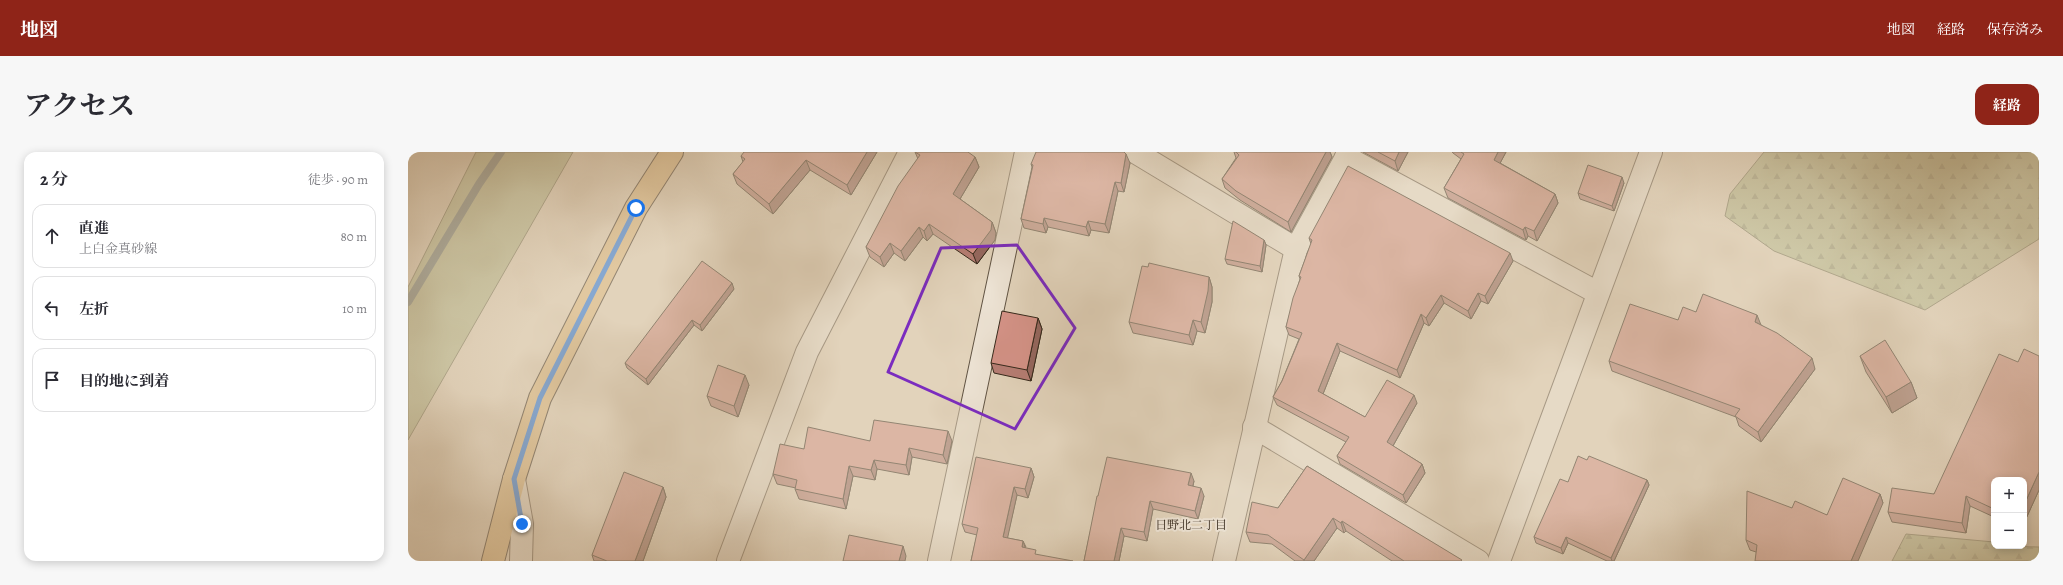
<!DOCTYPE html>
<html lang="ja">
<meta charset="utf-8">
<style>
:root{--surface:#fff;--page:#f7f7f7;--text:#2b2b33;--muted:#7c7c81;--line:#e1e1e2;--accent:#8f2418}
body{margin:0;font-family:Alegreya,"Noto Serif JP",serif;background:var(--page);color:var(--text)}
.controls{position:absolute;right:12px;bottom:12px;display:grid;overflow:hidden;border-radius:8px;box-shadow:0 2px 10px #0003}
.controls button{width:36px;height:36px;display:grid;place-items:center;padding:0;border:0;border-bottom:1px solid var(--line);background:var(--surface);color:var(--text);font:20px sans-serif}
.stop{position:absolute;width:12px;height:12px;margin:-9px;border:3px solid #1a73e8;border-radius:50%;background:#fff}
.stop.end{background:#1a73e8;border-color:#fff;box-shadow:0 1px 4px #0008}
.list{margin:0;padding:0;list-style:none}
h2{display:flex;justify-content:space-between;align-items:center;height:52px;margin:0;padding:0 16px;font-size:17px}
h2 small{font-size:13px;font-weight:400;color:var(--muted)}
.list li{display:grid;grid-template-columns:26px 1fr auto;gap:12px;align-items:center;box-sizing:border-box;height:64px;margin:0 8px 8px;padding:0 8px;border:1px solid var(--line);border-radius:12px}
.list b{display:block;font-size:15px;white-space:nowrap}
.list p{margin:0;font-size:13px;white-space:nowrap;color:var(--muted)}
.list em{font-size:13px;font-style:normal;color:var(--muted)}
.icon{flex:none;width:22px;height:22px;fill:none;stroke:currentColor;stroke-width:2;stroke-linecap:round;stroke-linejoin:round}
.map{position:relative;flex:none;width:1631px;height:409px;overflow:hidden;border-radius:12px}
header{display:flex;align-items:center;gap:24px;box-sizing:border-box;height:56px;padding:0 20px;background:var(--accent);color:#fff}
header strong{font-size:19px}
nav{display:flex;gap:22px;margin-inline-start:auto;font-size:14px}
.intro{display:flex;align-items:center;justify-content:space-between;box-sizing:border-box;height:96px;padding:0 24px}
h1{margin:0;font-size:28px}
.button{padding:10px 18px;border-radius:12px;background:var(--accent);color:#fff;font-size:14px;font-weight:700}
main{display:flex;gap:24px;padding:0 24px}
aside{flex:1;background:var(--surface);border-radius:12px;box-shadow:0 2px 10px #0003}
.map>svg:first-child{display:block}
.green{fill:#b6bb8e;stroke:#757254}
.forest{fill:url(#forest-firs);stroke:#757254}
.lines{fill:none;stroke-linecap:round;stroke-linejoin:round}
.stream{stroke:#6f7d79;stroke-width:8}
.minor-casing{stroke:#605343;stroke-width:24}
.major-casing{stroke:#34281b;stroke-width:24}
.minor{stroke:#ece2d3;stroke-width:22}
.major{stroke:#e1ba7e;stroke-width:22}
.wall{fill:#b77e75;stroke:#34281b}
.shaded-wall{fill:#95675f;stroke:#34281b}
.building{fill:#d59388;stroke:#34281b}
.route{stroke:#1a73e8;stroke-width:5}
.marked{fill:none;stroke:#7b2cbf;stroke-width:3;stroke-linejoin:round}
.labels{text-anchor:middle;stroke-width:4;stroke-linejoin:round;paint-order:stroke}
.neighbourhood-label{font-size:12px;fill:#34281b;stroke:#ece2d3}
</style>
<header>
<strong>地図</strong>
<nav><a>地図</a><a>経路</a><a>保存済み</a></nav>
</header>
<div class="intro"><h1>アクセス</h1><a class="button">経路</a></div>
<main>
<aside>
<h2>2 分<small>徒歩 · 90 m</small></h2>
<ul class="list">
<li><svg class="icon" aria-label="ahead" viewBox="0 0 24 24"><path d="M12 20V5M6 11l6-6 6 6"/></svg><div><b>直進</b><p>上白金真砂線</p></div><em>80 m</em></li>
<li><svg class="icon" aria-label="left" viewBox="0 0 24 24"><path d="M17 20v-9H6M10 6l-5 5 5 5"/></svg><div><b>左折</b></div><em>10 m</em></li>
<li><svg class="icon" aria-label="arrive" viewBox="0 0 24 24"><path d="M6 21V4h12l-3 4 3 4H6"/></svg><div><b>目的地に到着</b></div></li>
</ul>
</aside>
<div class="map">
<svg width="1631" height="409" viewBox="0 0 1631 409">
<defs>
<pattern id="forest-firs" width="22" height="20" patternUnits="userSpaceOnUse"><rect width="22" height="20" fill="#b6bb8e"/><path d="M5 1l3.5 6h-7zM16 11l3.5 6h-7z" fill="#959873"/></pattern>
</defs>
<rect width="100%" height="100%" fill="#e2d3bb"/>
<filter id="stains"><feTurbulence type="fractalNoise" baseFrequency=".005" numOctaves="4"/><feColorMatrix values="0 0 0 0 .2 0 0 0 0 .09 0 0 0 0 .02 0 0 0 .5 -.17"/></filter>
<radialGradient id="worn" r=".72"><stop offset=".6" stop-color="#630" stop-opacity="0"/><stop offset="1" stop-color="#630" stop-opacity=".3"/></radialGradient>
<polygon class="green" points="68,0 165,0 0,288 0,135"/>
<g class="forest">
<polygon points="1356,0 1631,0 1631,87 1517,158 1366,99 1317,64 1322,42"/>
<polygon points="1498,382 1586,390 1586,394 1631,395 1631,409 1484,409"/>
</g>
<g class="lines">
<polyline class="stream" points="0,150 71,32 93,0"/>
<defs>
<g id="minor">
<polyline points="727,0 888,97"/>
<polyline points="938,5 1190,141"/>
<polyline points="846,275 1070,409"/>
<polyline points="106,327 114,372 113,409"/>
<polyline points="320,409 399,200 502,0"/>
<polyline points="531,409 618,0"/>
<polyline points="816,409 888,97 941,0"/>
<polyline points="1091,409 1243,0"/>
</g>
<polyline id="major" points="85,409 106,327 132,246 228,56 264,0"/>
</defs>
<use href="#minor" class="minor-casing"/>
<use href="#major" class="major-casing"/>
<use href="#minor" class="minor"/>
<use href="#major" class="major"/>
</g>
<g class="wall">
<polygon points="469,0 443,43 402,18 365,62 329,32 325,22 335,10 333,4"/>
<polygon points="507,0 567,5 571,15 552,47 584,70 588,81 587,88 569,112 525,82 519,89 515,85 497,109 486,101 476,115 462,105 458,95 510,7"/>
<polygon points="826,0 922,0 924,5 883,80 832,48 817,36 814,27 828,6"/>
<polygon points="955,0 1000,0 990,19"/>
<polygon points="1044,0 1098,0 1092,11 1147,42 1150,51 1129,89 1120,84 1118,88 1040,46 1036,36 1053,7 1045,1"/>
<polygon points="722,11 716,40 710,39 701,81 683,78 681,84 640,75 638,81 616,76 613,67 624,15 623,12"/>
<polygon points="1216,31 1206,59 1172,47 1170,41"/>
<polygon points="901,86 1105,109 1080,152 1073,149 1063,167 1036,151 1021,174 1016,171 992,226 932,199 915,242 957,265 1009,251 985,294 1014,312 1017,321 998,351 932,312 929,304 938,290 869,253 865,245 874,229 891,187 881,183 878,175 892,127 891,124 903,92"/>
<polygon points="856,88 858,93 854,120 819,112 817,107"/>
<polygon points="801,125 804,135 804,150 797,181 789,179 785,193 725,181 721,170"/>
<polygon points="326,137 294,179 286,173 240,233 219,216 217,211"/>
<polygon points="1288,160 1353,173 1407,217 1353,290 1331,274 1328,265 1204,219 1201,209 1270,168"/>
<polygon points="630,166 634,177 623,229 586,221 583,211"/>
<polygon points="1452,204 1503,230 1509,246 1484,261 1458,220"/>
<polygon points="1610,210 1631,338 1616,371 1616,328 1586,328 1586,365 1562,354 1558,381 1484,370 1480,360 1526,342"/>
<polygon points="341,233 330,265 303,254 299,244"/>
<polygon points="462,289 544,289 539,312 504,305 501,323 469,317 467,328 445,324 438,357 391,347 387,337 388,336 369,332 365,322 396,297"/>
<polygon points="1179,308 1239,328 1241,333 1206,409 1199,409 1160,391 1155,402 1128,391 1126,385 1160,330"/>
<polygon points="899,314 1054,409 984,409 938,379 936,381 929,376 906,409 887,409 864,392 842,390 838,380 870,356"/>
<polygon points="623,316 626,325 620,346 609,343 599,386 615,389 618,395 563,409 569,383 557,380 554,372"/>
<polygon points="786,329 785,334 796,344 790,367 745,357 739,389 716,384 711,409 676,409 690,344"/>
<polygon points="255,335 258,345 235,409 186,409 184,403"/>
<polygon points="1472,342 1475,351 1348,400 1342,398 1338,388 1384,356 1419,363"/>
</g>
<g class="shaded-wall">
<polygon points="459,0 469,0 443,43 439,33"/>
<polygon points="918,0 922,0 924,5 883,80 880,70"/>
<polygon points="991,0 1000,0 990,19 987,9"/>
<polygon points="1090,0 1098,0 1089,17 1086,8"/>
<polygon points="718,2 722,11 716,40 713,31"/>
<polygon points="567,5 571,15 549,52 545,42"/>
<polygon points="398,8 402,18 365,62 361,52"/>
<polygon points="1214,25 1216,31 1206,59 1204,54"/>
<polygon points="707,30 710,39 701,81 697,72"/>
<polygon points="1147,42 1150,51 1129,89 1126,79"/>
<polygon points="636,66 640,75 638,81 635,72"/>
<polygon points="680,69 683,78 681,84 678,75"/>
<polygon points="584,70 588,81 587,88 569,112 565,102"/>
<polygon points="521,72 525,82 519,89 516,79"/>
<polygon points="511,75 515,85 497,109 493,99"/>
<polygon points="1117,75 1120,84 1118,88 1115,78"/>
<polygon points="856,88 858,93 854,120 852,114"/>
<polygon points="482,91 486,101 476,115 472,105"/>
<polygon points="1102,101 1105,109 1080,152 1077,144"/>
<polygon points="801,125 804,135 804,150 797,181 793,170"/>
<polygon points="324,131 326,137 294,179 292,173"/>
<polygon points="1070,141 1073,149 1063,167 1060,159"/>
<polygon points="1033,143 1036,151 1021,174 1018,166"/>
<polygon points="1013,162 1016,171 992,226 989,218"/>
<polygon points="1349,163 1353,173 1347,170"/>
<polygon points="630,166 634,177 623,229 619,218"/>
<polygon points="284,168 286,173 240,233 238,227"/>
<polygon points="785,168 789,179 785,193 781,183"/>
<polygon points="929,191 932,199 913,247 910,239"/>
<polygon points="1404,206 1407,217 1353,290 1350,280"/>
<polygon points="337,223 341,233 330,265 326,254"/>
<polygon points="1503,230 1509,246 1484,261 1478,245"/>
<polygon points="1006,243 1009,251 982,299 979,290"/>
<polygon points="540,279 544,289 539,312 535,303"/>
<polygon points="501,296 504,305 501,323 498,313"/>
<polygon points="466,308 469,317 467,328 463,318"/>
<polygon points="1014,312 1017,321 998,351 995,343"/>
<polygon points="441,314 445,324 438,357 435,347"/>
<polygon points="623,316 626,325 620,346 617,337"/>
<polygon points="1631,320 1631,338 1616,371 1616,353"/>
<polygon points="783,321 786,329 783,341 780,333"/>
<polygon points="1239,328 1241,333 1206,409 1204,409 1203,406"/>
<polygon points="255,335 258,345 235,409 227,409"/>
<polygon points="606,335 609,343 598,393 595,385"/>
<polygon points="793,336 796,344 790,367 787,359"/>
<polygon points="1472,342 1475,351 1450,409 1443,409"/>
<polygon points="1558,344 1562,354 1558,381 1554,371"/>
<polygon points="742,349 745,357 739,389 736,380"/>
<polygon points="925,366 929,376 906,409 896,409 896,408"/>
<polygon points="934,369 938,379 936,381 933,371"/>
<polygon points="713,376 716,384 711,409 706,409"/>
<polygon points="1158,385 1160,391 1155,402 1153,396"/>
<polygon points="615,389 618,398 614,395"/>
<polygon points="495,394 498,404 497,409 491,409"/>
</g>
<g class="building">
<polygon points="336,0 459,0 439,33 398,8 361,52 325,22 337,7 333,4"/>
<polygon points="507,0 560,0 567,5 545,42 584,70 583,78 565,102 521,72 516,79 511,75 493,99 482,91 472,105 458,95 490,34 512,3"/>
<polygon points="628,0 716,0 718,2 713,31 707,30 697,72 680,69 678,75 636,66 635,72 613,67 625,13 623,12"/>
<polygon points="828,0 918,0 880,70 828,39 814,27 831,3"/>
<polygon points="970,0 991,0 987,9"/>
<polygon points="1053,0 1090,0 1086,8 1147,42 1126,79 1117,75 1115,78 1036,36 1056,2"/>
<polygon points="1180,13 1214,25 1204,54 1170,41"/>
<polygon points="940,14 1102,101 1077,144 1070,141 1060,159 1033,143 1018,166 1013,162 989,218 929,191 910,239 957,265 979,228 1006,243 979,290 1014,312 995,343 929,304 941,285 865,245 874,229 894,181 878,175 885,146 893,125 891,124 904,88 901,86"/>
<polygon points="825,69 856,88 852,114 817,107"/>
<polygon points="294,109 324,131 292,173 284,168 238,227 217,211"/>
<polygon points="741,111 801,125 800,139 793,170 785,168 781,183 721,170 734,114 740,115"/>
<polygon points="1295,142 1349,163 1347,170 1369,181 1404,206 1350,280 1327,264 1332,257 1201,209 1222,152 1270,168 1275,155 1288,160"/>
<polygon points="594,159 630,166 619,218 583,211"/>
<polygon points="1477,188 1503,230 1478,245 1452,204"/>
<polygon points="1616,197 1631,204 1631,320 1616,353 1616,328 1586,328 1586,357 1558,344 1554,371 1480,360 1484,336 1526,342 1591,202 1610,210"/>
<polygon points="310,213 337,223 326,254 299,244"/>
<polygon points="466,268 540,279 535,303 501,296 498,313 466,308 463,318 441,314 435,347 387,337 389,328 365,322 372,292 396,297 400,275 462,289"/>
<polygon points="1170,304 1179,308 1181,304 1239,328 1203,406 1158,385 1153,396 1126,385 1152,327 1160,330"/>
<polygon points="568,305 623,316 617,337 606,335 595,385 615,389 614,395 628,398 627,402 665,409 563,409 570,376 554,372"/>
<polygon points="699,305 783,321 780,333 793,336 787,359 742,349 736,380 713,376 706,409 676,409 689,344 690,344"/>
<polygon points="899,314 1054,408 1053,409 996,409 934,369 933,371 925,366 896,408 860,383 838,380 844,350 870,356"/>
<polygon points="216,320 255,335 227,409 199,409 184,403"/>
<polygon points="1435,326 1472,342 1443,409 1347,409 1349,393 1338,388 1339,339 1384,356 1387,349 1419,363"/>
<polygon points="441,383 495,394 491,409 435,409"/>
</g>
<g class="lines">
<polyline class="route" points="114,372 106,327 132,246 228,56"/>
</g>
<path d="M0 0H1631V409H0ZM 609,93 L 667,176 L 607,277 L 480,220 L 533,96 Z" fill="#e2d3bb" fill-opacity=".55" fill-rule="evenodd"/>
<path class="marked" d="M 609,93 L 667,176 L 607,277 L 480,220 L 533,96 Z"/>
<g class="labels">
<g class="neighbourhood-label">
<text x="783" y="377">日野北二丁目</text>
</g>
</g>
<rect width="100%" height="100%" filter="url(#stains)"/>
<rect width="100%" height="100%" fill="url(#worn)"/>
</svg>
<div class="controls">
<button>+</button>
<button>−</button>
</div>
<div class="stop" style="left:228px;top:56px"></div>
<div class="stop end" style="left:114px;top:372px"></div>
</div>
</main>
